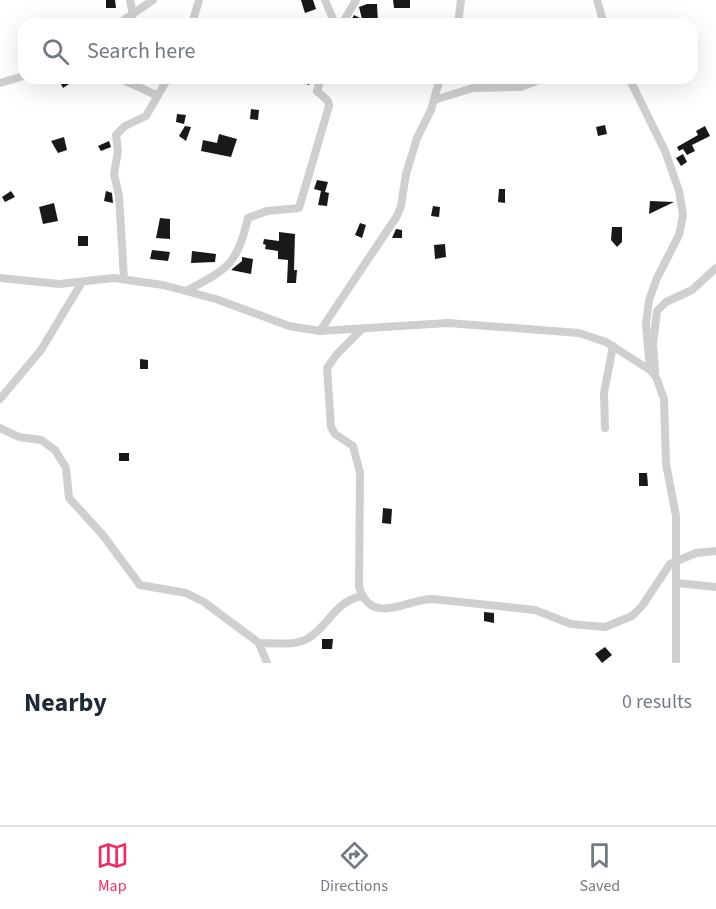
<!DOCTYPE html>
<style>
:root{--surface:#fff;--page:#f2f2f3;--text:#1f2937;--muted:#747a83;--line:#e0e1e3;--accent:#ec3065}
body{margin:0;font-family:"Source Sans 3",sans-serif;background:var(--page);color:var(--text)}
.list{margin:0;padding:0;list-style:none}
h2{display:flex;justify-content:space-between;align-items:center;height:78px;margin:0;padding:0 24px;font-size:26px}
h2 small{font-size:20px;font-weight:400;color:var(--muted)}
.icon{flex:none;width:33px;height:33px;fill:none;stroke:currentColor;stroke-width:2;stroke-linecap:round;stroke-linejoin:round}
.map{position:relative;flex:none;width:716px;height:663px;overflow:hidden}
.search{position:absolute;background:var(--surface);box-shadow:0 6px 24px #0002;left:18px;right:18px;top:18px;height:66px;display:flex;align-items:center;gap:15px;box-sizing:border-box;padding:0 21px;border-radius:18px;color:var(--muted);font-size:22px}
.sheet{height:162px;background:var(--surface)}
nav{display:flex;justify-content:space-around;align-items:center;box-sizing:border-box;height:84px;border-top:2px solid var(--line);background:var(--surface);font-size:16px;color:var(--muted)}
nav a{display:grid;justify-items:center;gap:3px}
nav .on{color:var(--accent)}
.map>svg:first-child{display:block}
.building{fill:#191919}
.lines{fill:none;stroke-linecap:round;stroke-linejoin:round}
.minor{stroke:#cfcfcf;stroke-width:8}
</style>
<div class="map">
<svg width="716" height="663" viewBox="0 0 716 663">
<rect width="100%" height="100%" fill="#fff"/>
<g class="building">
<polygon points="106,0 115,0 116,8 106,8"/>
<polygon points="301,0 313,0 316,9 305,13"/>
<polygon points="393,0 410,0 410,8 394,8"/>
<polygon points="367,4 377,4 378,24 349,24 354,15 362,19 359,7"/>
<polygon points="58,78 78,78 63,88"/>
<polygon points="292,78 312,78 309,85"/>
<polygon points="251,109 259,110 258,120 250,119"/>
<polygon points="177,114 186,115 184,124 176,122"/>
<polygon points="605,125 607,134 598,136 596,127"/>
<polygon points="185,126 191,127 186,141 179,136"/>
<polygon points="705,126 710,136 692,145 695,151 687,155 683,149 679,151 677,147 698,135 696,131"/>
<polygon points="219,134 237,139 231,157 201,151 203,140 217,143"/>
<polygon points="64,137 67,150 58,153 51,141"/>
<polygon points="109,141 111,147 101,151 98,146"/>
<polygon points="683,154 687,162 681,166 676,158"/>
<polygon points="317,180 328,182 325,192 329,193 327,206 318,205 321,191 325,192 314,189"/>
<polygon points="499,189 505,189 505,203 498,202"/>
<polygon points="11,191 15,197 5,202 2,197"/>
<polygon points="106,191 112,193 113,203 104,201"/>
<polygon points="650,201 674,202 649,214"/>
<polygon points="54,203 58,221 43,224 39,207"/>
<polygon points="433,206 440,207 439,217 431,216"/>
<polygon points="160,218 170,219 170,239 156,238"/>
<polygon points="360,223 366,225 362,238 355,235"/>
<polygon points="612,227 622,227 622,242 617,247 611,240"/>
<polygon points="396,229 402,230 402,238 392,238"/>
<polygon points="279,232 295,234 294,270 297,270 296,283 287,283 288,260 278,259 278,251 265,249 266,245 263,244 264,239 279,241"/>
<rect x="78" y="236" width="10" height="10"/>
<polygon points="445,244 446,257 435,259 434,245"/>
<polygon points="152,250 170,252 168,261 150,259"/>
<polygon points="192,251 216,254 215,262 191,263"/>
<polygon points="242,257 253,259 251,274 231,270 242,261"/>
<polygon points="140,359 148,360 148,369 140,369"/>
<rect x="119" y="453" width="10" height="8"/>
<polygon points="639,473 647,473 648,486 639,486"/>
<polygon points="383,508 392,509 391,524 382,523"/>
<polygon points="484,612 494,613 494,623 484,621"/>
<polygon points="322,639 333,639 332,649 322,649"/>
<polygon points="605,647 612,655 602,663 595,654"/>
</g>
<g class="lines">
<g class="minor">
<polyline points="130,0 133,14"/>
<polyline points="325,0 335,24"/>
<polyline points="597,0 604,24"/>
<polyline points="118,24 153,0"/>
<polyline points="192,24 199,0"/>
<polyline points="342,24 356,0"/>
<polyline points="458,24 461,0"/>
<polyline points="119,78 156,95"/>
<polyline points="629,78 665,151 679,191 683,215 679,235 657,278 649,300 646,324 650,370 656,377 664,399 666,464 676,516 676,663"/>
<polyline points="0,83 24,76"/>
<polyline points="434,100 473,88 521,87 544,78"/>
<polyline points="0,278 59,284 114,278 163,285 216,299 289,326 320,331 448,323 579,333 606,342 650,370"/>
<polyline points="124,279 119,196 114,174 118,151 116,135 125,126 146,116 168,78"/>
<path d="M 186,291 C 227,269 237,266 248,218 L 267,211 L 299,208 L 329,106 L 328,101 L 317,91 L 321,78"/>
<path d="M 361,330 L 337,354 L 327,368 L 331,427 L 335,434 L 353,446 L 360,473 L 359,587 C 372,627 406,599 432,599 L 535,610 L 571,624 L 605,627 L 632,616 L 642,606 L 670,564 L 696,553 L 716,551"/>
<polyline points="320,331 397,216 401,206 406,174 417,138 431,110 440,78"/>
<polyline points="655,371 653,344 657,311 666,302 692,290 716,268"/>
<polyline points="0,399 41,350 82,282"/>
<polyline points="0,428 19,437 41,440 55,450 66,468 69,498 102,534 140,585 186,593 204,602 259,643 267,663"/>
<polyline points="605,428 604,393 613,346"/>
<polyline points="677,583 716,587"/>
<path d="M 259,643 C 273,643 294,646 307,639 C 329,627 333,602 362,596"/>
</g>
</g>
</svg>
<div class="search"><svg class="icon" aria-label="search" viewBox="0 0 24 24"><circle cx="10" cy="10" r="6"/><path d="M15 15l6 6"/></svg>Search here</div>
</div>
<section class="sheet">
<h2>Nearby<small>0 results</small></h2>
<ul class="list">
</ul>
</section>
<nav>
<a class="on"><svg class="icon" aria-label="map" viewBox="0 0 24 24"><path d="M3 6l6-2 6 2 6-2v14l-6 2-6-2-6 2zM9 4v14M15 6v14"/></svg>Map</a>
<a><svg class="icon" aria-label="directions" viewBox="0 0 24 24"><path d="M12 3l9 9-9 9-9-9zM9 14v-3h6M13 9l2 2-2 2"/></svg>Directions</a>
<a><svg class="icon" aria-label="saved" viewBox="0 0 24 24"><path d="M7 4h10v16l-5-4-5 4z"/></svg>Saved</a>
</nav>
